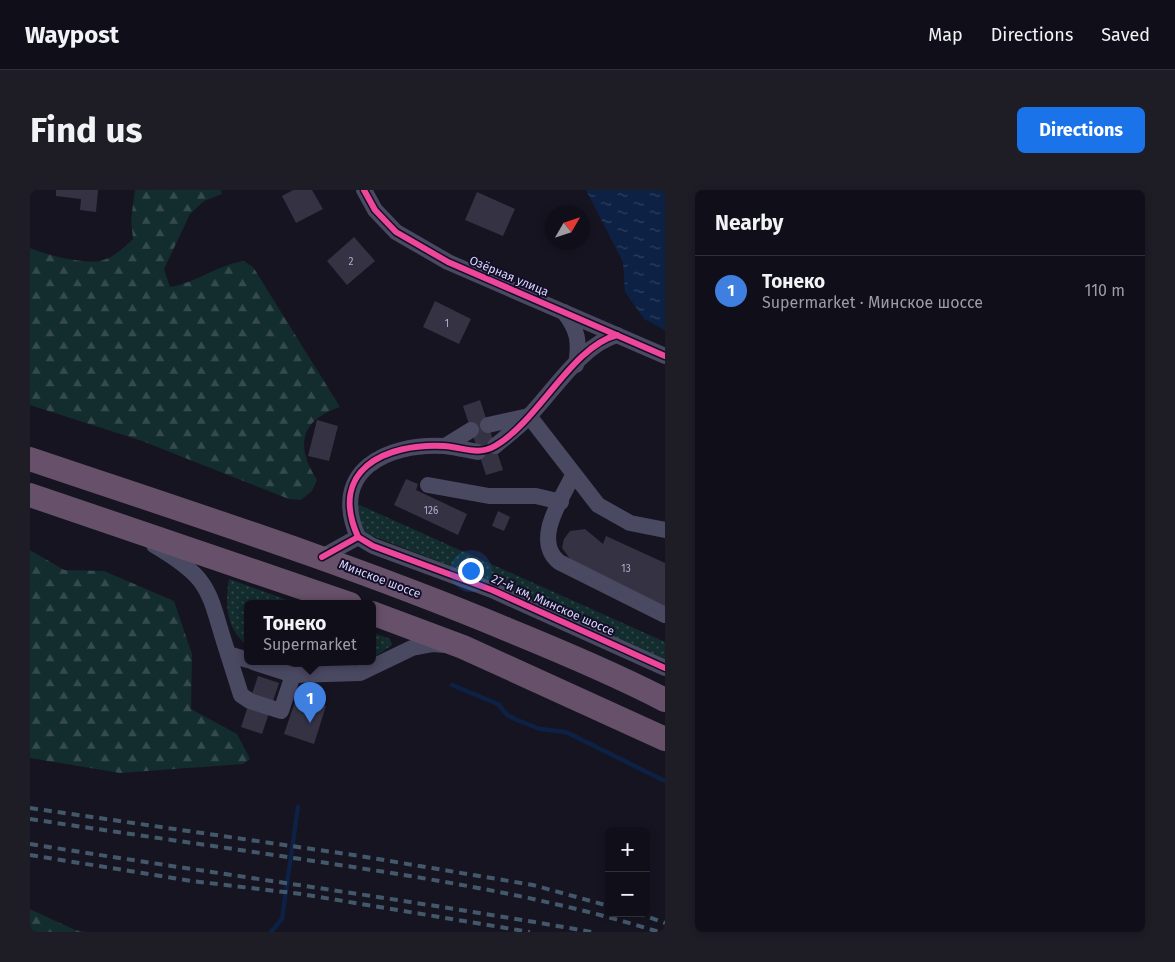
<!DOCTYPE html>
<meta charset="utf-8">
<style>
:root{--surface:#100f19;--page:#1e1d26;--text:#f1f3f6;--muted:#9c9ca2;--line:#302f38;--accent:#1a73e8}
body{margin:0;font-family:"Fira Sans",sans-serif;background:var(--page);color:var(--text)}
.controls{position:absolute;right:15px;bottom:15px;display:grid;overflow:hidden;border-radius:8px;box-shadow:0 2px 8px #0003}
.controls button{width:45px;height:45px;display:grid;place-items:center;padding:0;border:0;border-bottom:1px solid var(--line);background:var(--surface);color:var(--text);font:25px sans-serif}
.compass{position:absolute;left:515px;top:15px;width:45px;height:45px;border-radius:50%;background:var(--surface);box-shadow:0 2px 8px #0003;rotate:51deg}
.you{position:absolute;left:440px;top:380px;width:18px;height:18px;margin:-12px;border:4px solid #fff;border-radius:50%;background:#1a73e8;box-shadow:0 0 0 8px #1a73e833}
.badge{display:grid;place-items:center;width:32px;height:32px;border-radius:50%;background:var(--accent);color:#fff;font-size:16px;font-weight:700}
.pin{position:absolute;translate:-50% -41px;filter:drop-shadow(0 1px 2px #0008)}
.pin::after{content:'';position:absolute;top:26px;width:18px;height:15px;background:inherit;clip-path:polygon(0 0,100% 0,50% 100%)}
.popup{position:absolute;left:214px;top:410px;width:132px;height:65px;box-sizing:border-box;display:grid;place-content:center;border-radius:8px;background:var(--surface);filter:drop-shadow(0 1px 4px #0005);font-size:16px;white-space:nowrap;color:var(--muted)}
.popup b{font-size:19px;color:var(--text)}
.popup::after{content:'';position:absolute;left:50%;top:100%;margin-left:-10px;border:10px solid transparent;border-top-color:var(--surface)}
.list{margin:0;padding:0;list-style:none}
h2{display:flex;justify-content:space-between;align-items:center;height:65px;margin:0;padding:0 20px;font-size:21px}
h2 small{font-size:16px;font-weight:400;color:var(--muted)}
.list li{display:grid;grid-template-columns:32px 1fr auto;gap:15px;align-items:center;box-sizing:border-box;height:70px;padding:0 20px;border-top:1px solid var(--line)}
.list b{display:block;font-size:19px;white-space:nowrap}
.list p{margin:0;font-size:16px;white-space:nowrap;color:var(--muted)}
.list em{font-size:16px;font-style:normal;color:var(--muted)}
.map{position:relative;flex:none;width:635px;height:742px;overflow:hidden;border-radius:8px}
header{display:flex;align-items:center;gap:30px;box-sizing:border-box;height:70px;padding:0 25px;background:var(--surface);border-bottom:1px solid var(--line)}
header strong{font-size:24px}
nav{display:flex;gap:28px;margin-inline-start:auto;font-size:18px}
.intro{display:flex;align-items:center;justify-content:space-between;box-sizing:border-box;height:120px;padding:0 30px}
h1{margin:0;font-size:35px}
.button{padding:12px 22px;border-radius:8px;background:var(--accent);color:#fff;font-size:18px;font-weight:700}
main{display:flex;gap:30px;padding:0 30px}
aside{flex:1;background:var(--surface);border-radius:8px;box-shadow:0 2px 8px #0003}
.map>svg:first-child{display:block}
.grass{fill:url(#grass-dots)}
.forest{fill:url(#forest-firs)}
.water{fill:url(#water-ripples)}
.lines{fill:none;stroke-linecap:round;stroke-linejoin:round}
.stream{stroke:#0d2144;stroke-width:4.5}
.building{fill:#343243}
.minor{stroke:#4a4962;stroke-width:16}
.highway{stroke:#67516a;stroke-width:24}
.rail{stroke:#43596b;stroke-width:4;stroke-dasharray:8 6;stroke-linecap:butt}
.cycleway-casing{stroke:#130f26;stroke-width:9}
.cycleway{stroke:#ed469a;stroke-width:6}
.labels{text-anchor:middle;stroke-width:4;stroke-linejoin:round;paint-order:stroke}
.number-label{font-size:10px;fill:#b0acd0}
.street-label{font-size:12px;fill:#d9d4ff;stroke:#130f26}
</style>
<header>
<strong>Waypost</strong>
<nav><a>Map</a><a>Directions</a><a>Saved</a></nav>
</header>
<div class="intro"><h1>Find us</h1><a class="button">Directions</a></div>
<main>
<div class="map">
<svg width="635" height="742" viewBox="0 0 635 742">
<defs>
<pattern id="grass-dots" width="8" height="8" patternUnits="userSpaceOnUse" patternTransform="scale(1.25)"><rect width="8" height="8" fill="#132c2d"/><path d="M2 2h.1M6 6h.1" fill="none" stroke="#354a4c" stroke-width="1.8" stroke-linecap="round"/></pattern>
<pattern id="forest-firs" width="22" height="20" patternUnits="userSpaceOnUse" patternTransform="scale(1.25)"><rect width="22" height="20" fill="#132c2d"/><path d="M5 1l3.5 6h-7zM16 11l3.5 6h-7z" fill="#354a4c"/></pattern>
<pattern id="water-ripples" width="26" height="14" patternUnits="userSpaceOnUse" patternTransform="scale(1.25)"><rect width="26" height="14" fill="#0d2144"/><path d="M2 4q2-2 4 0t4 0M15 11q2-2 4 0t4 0" fill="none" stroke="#304060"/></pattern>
</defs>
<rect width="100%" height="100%" fill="#161421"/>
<g class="grass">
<polygon points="325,313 635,452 635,470 467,394 340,345 333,340"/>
<path d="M 199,389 L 268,414 L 218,414 L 217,455 C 196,439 195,413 199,389 Z"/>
<polygon points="342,442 360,449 362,455 343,468"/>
</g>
<g class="forest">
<path d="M 105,0 L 191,0 L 192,4 L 174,11 L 160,24 L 134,79 L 140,97 C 168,92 185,76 214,71 L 223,77 L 310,217 C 270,230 265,256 287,290 L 282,301 L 271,310 L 259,309 L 112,251 L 0,215 L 0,58 C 15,65 54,74 70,71 C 83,68 94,58 103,49 L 101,30 Z"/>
<polygon points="0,360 34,380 74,381 144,411 162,464 161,519 207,544 220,569 213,574 90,583 0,568"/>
<polygon points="0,719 45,740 56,742 0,742"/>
</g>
<polygon class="water" points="556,0 635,0 635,140 614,129 595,102 593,72"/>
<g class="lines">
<g class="stream">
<polyline points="422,495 468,514 477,525 487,530 510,539 536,542 635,591"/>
<polyline points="241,742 252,729 268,617"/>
</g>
</g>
<g class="building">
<polygon points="26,0 68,0 66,22 50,20 51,9 26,6"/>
<polygon points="263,0 282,0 293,19 266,33 252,6"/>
<polygon points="447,2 485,19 473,46 435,30"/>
<polygon points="324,47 345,71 317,95 297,71"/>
<polygon points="405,111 441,129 429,154 393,137"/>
<polygon points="450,210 473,280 456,285 433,216"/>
<polygon points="287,230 308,236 299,271 278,266"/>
<polygon points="376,289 388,294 386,300 437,324 428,345 364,315"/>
<polygon points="468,321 480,327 474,341 462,336"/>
<polygon points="555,339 573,354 576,346 635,373 635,417 541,370 532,358 534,349 540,341"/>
<polygon points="228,486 249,493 232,544 211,537"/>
<polygon points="267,506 296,516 284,554 254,544"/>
</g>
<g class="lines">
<g class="minor">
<polyline points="334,0 345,20 366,42 418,72 635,166"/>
<path d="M 534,122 C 548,140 550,152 546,175"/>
<polyline points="499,226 568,315 600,333 635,340"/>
<polyline points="458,235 499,226"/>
<polyline points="415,256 441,240"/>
<path d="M 465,256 C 477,246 489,237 500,225 C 524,200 553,154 587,145"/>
<path d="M 543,285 C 532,309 502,350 529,372 L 635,425"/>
<polyline points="398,295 459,306 506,306 531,312"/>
<path d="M 328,347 C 299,281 356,253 414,256 C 425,257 437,260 448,262"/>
<path d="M 124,355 C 185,391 177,401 198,464 L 218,470"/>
<polyline points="292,367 328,347 343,356 462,400 635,478"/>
<polyline points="198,464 211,505 220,511 251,521 263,485"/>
<polyline points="223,472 263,485 330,483 382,458 403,454 415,455"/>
</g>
<g class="highway">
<path d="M 0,269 C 160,323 320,374 476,439 C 530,461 583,483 635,510"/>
<polyline points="0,305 320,414"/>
<polyline points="342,423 433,457 635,549"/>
</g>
<g class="rail">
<polyline points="0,618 330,666 503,695 579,716"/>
<path d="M 0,629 C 92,643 185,656 277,670 C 396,688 515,706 629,742"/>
<path d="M 0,654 C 187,684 375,709 562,742"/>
<polyline points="0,665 162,691 271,704 500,742"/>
<polyline points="607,723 635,733"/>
</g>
<defs>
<g id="cycleway">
<polyline points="334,0 345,20 366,42 418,72 635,166"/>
<path d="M 328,347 C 298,280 355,253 414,256 C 432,257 448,266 465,256 C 509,231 541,157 587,145"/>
<polyline points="292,367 328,347 343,356 462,400 635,478"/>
</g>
</defs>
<use href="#cycleway" class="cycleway-casing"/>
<use href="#cycleway" class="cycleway"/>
</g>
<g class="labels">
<g class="number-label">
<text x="321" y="75">2</text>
<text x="417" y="137">1</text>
<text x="401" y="324">126</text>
<text x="596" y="382">13</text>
</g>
<g class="street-label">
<text transform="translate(479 86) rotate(23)" y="4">Озёрная улица</text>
<text transform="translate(350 389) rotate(21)" y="4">Минское шоссе</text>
<text transform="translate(523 415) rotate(24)" y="4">27-й км, Минское шоссе</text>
</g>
</g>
</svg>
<div class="controls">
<button>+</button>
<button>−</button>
</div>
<svg class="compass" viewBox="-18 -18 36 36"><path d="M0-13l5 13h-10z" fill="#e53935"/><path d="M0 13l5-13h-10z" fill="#9c9ca2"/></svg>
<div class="you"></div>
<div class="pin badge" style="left:280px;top:533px;background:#3f7fe0">1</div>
<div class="popup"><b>Тонеко</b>Supermarket</div>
</div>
<aside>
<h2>Nearby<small></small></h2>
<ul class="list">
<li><span class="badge" style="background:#3f7fe0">1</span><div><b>Тонеко</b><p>Supermarket · Минское шоссе</p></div><em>110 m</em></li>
</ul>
</aside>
</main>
